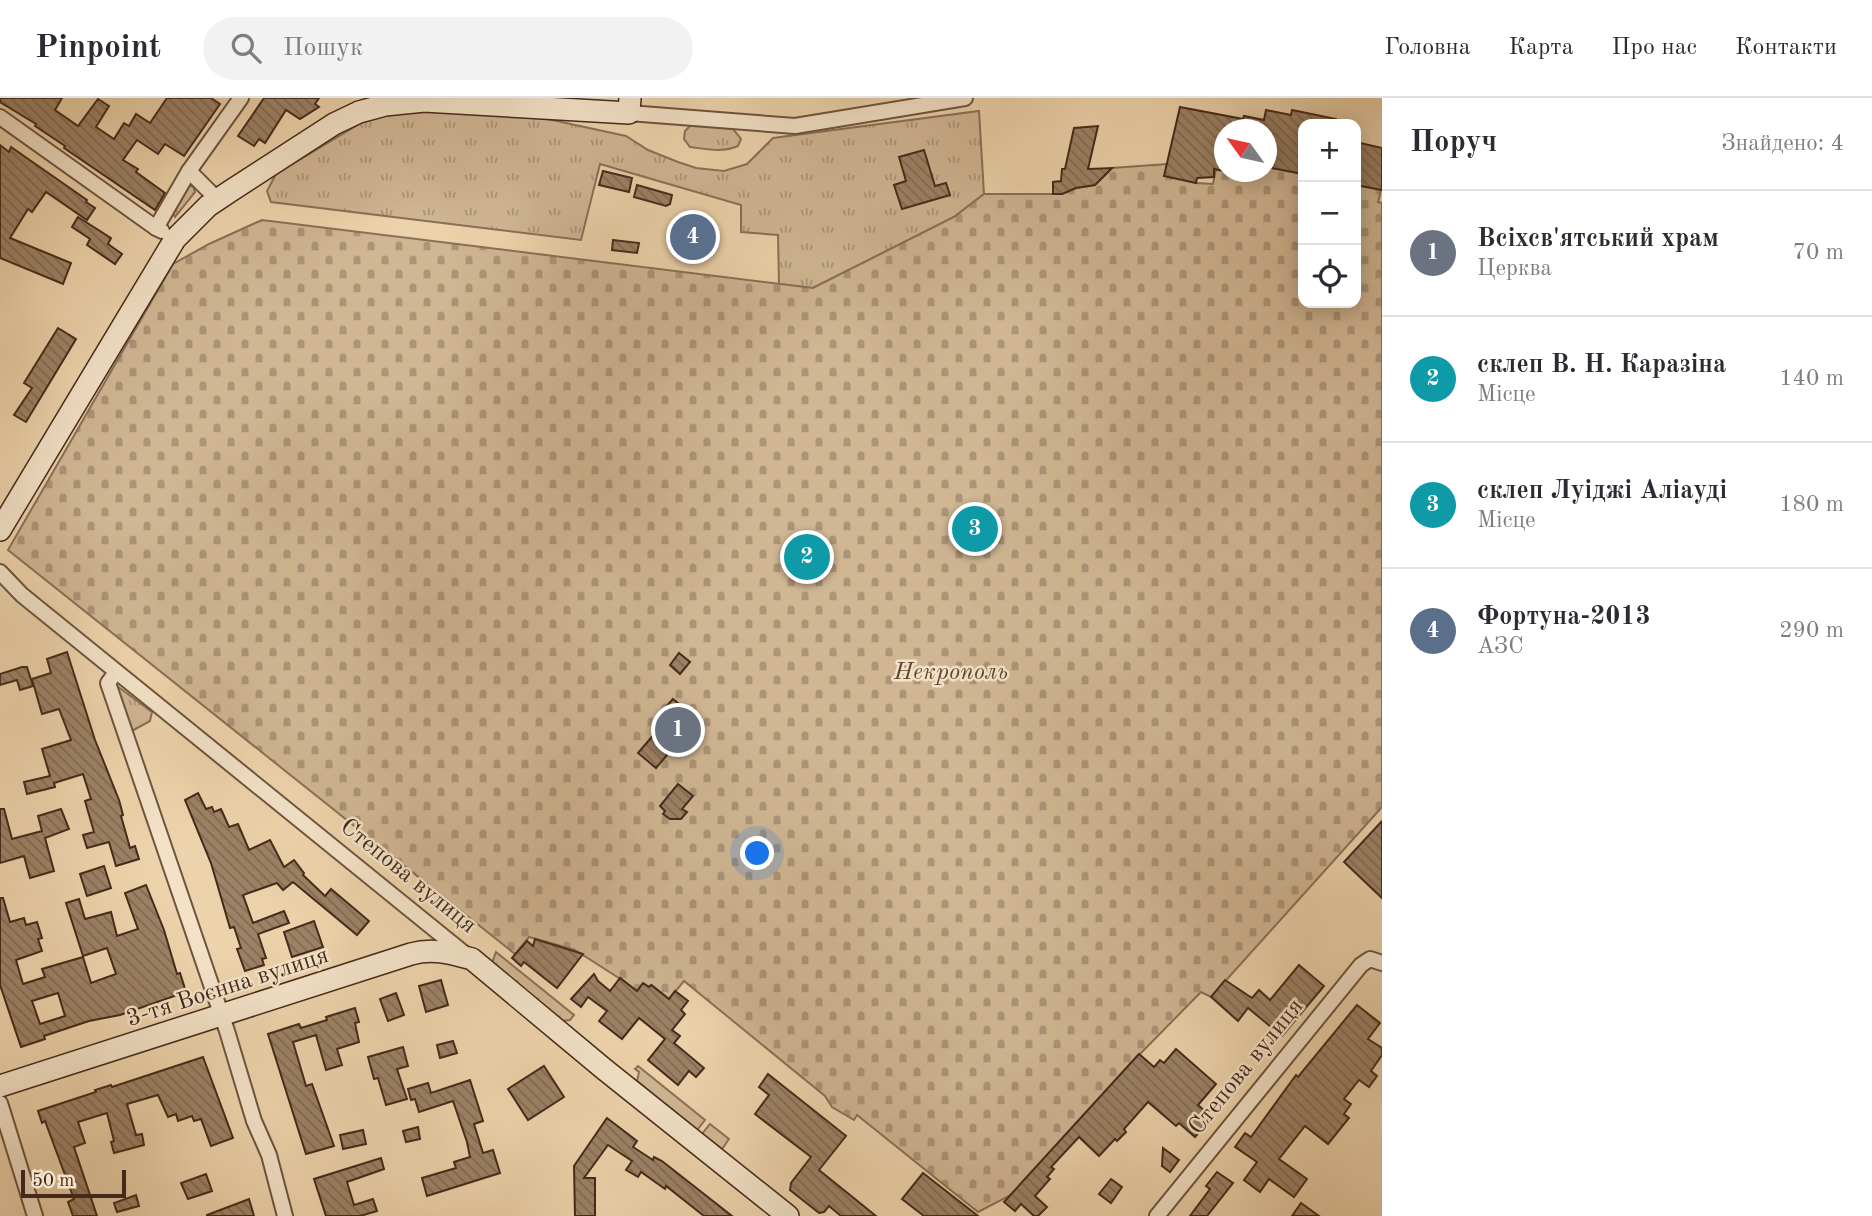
<!DOCTYPE html>
<html lang="uk">
<meta charset="utf-8">
<style>
:root{--surface:#fff;--page:#f2f2f3;--text:#2b2b33;--muted:#7c7c81;--line:#e1e1e2;--accent:#8f2418}
body{margin:0;font-family:"Old Standard TT",serif;background:var(--page);color:var(--text)}
.controls{position:absolute;right:21px;top:21px;display:grid;overflow:hidden;border-radius:14px;box-shadow:0 4px 18px #0003}
.controls button{width:63px;height:63px;display:grid;place-items:center;padding:0;border:0;border-bottom:2px solid var(--line);background:var(--surface);color:var(--text);font:35px sans-serif}
.compass{position:absolute;left:1214px;top:21px;width:63px;height:63px;border-radius:50%;background:var(--surface);box-shadow:0 4px 18px #0003;rotate:303deg}
.scale{position:absolute;left:21px;bottom:18px;width:105px;box-sizing:border-box;padding-left:7px;border:4px solid #452a1b;border-top:0;font-size:19px;line-height:24px;white-space:nowrap;color:#452a1b;-webkit-text-stroke:5px #f3e2c8;paint-order:stroke}
.you{position:absolute;left:758px;top:756px;width:24px;height:24px;margin:-18px;border:5px solid #fff;border-radius:50%;background:#1a73e8;box-shadow:0 0 0 10px #1a73e833}
.badge{display:grid;place-items:center;width:46px;height:46px;border-radius:50%;background:var(--accent);color:#fff;font-size:23px;font-weight:700}
.pin{position:absolute;translate:-50% -50%;border:4px solid #fff;box-shadow:0 2px 7px #0006}
.list{margin:0;padding:0;list-style:none}
h2{display:flex;justify-content:space-between;align-items:center;height:91px;margin:0;padding:0 28px;font-size:30px}
h2 small{font-size:23px;font-weight:400;color:var(--muted)}
.list li{display:grid;grid-template-columns:46px 1fr auto;gap:21px;align-items:center;box-sizing:border-box;height:126px;padding:0 28px;border-top:2px solid var(--line)}
.list b{display:block;font-size:26px;white-space:nowrap}
.list p{margin:0;font-size:23px;white-space:nowrap;color:var(--muted)}
.list em{font-size:23px;font-style:normal;color:var(--muted)}
.icon{flex:none;width:38px;height:38px;fill:none;stroke:currentColor;stroke-width:2;stroke-linecap:round;stroke-linejoin:round}
.map{position:relative;flex:none;width:1382px;height:1118px;overflow:hidden}
header{display:flex;align-items:center;gap:42px;box-sizing:border-box;height:98px;padding:0 35px;background:var(--surface);border-bottom:2px solid var(--line)}
header strong{font-size:33px}
nav{display:flex;gap:38px;margin-inline-start:auto;font-size:24px}
.search{width:490px;height:63px;background:var(--page);display:flex;align-items:center;gap:18px;box-sizing:border-box;padding:0 24px;border-radius:38px;color:var(--muted);font-size:26px}
main{display:flex}
aside{flex:1;background:var(--surface)}
.map>svg:first-child{display:block}
.grass{fill:url(#grass-tufts);stroke:#8a7057;stroke-width:2}
.cemetery{fill:url(#cemetery-stones);stroke:#8a7057;stroke-width:2}
.building{fill:url(#building-back-hatch);stroke:#452a1b;stroke-width:2;fill-rule:evenodd}
.lines{fill:none;stroke-linecap:round;stroke-linejoin:round}
.street-casing{stroke:#6f543f;stroke-width:18}
.secondary-casing{stroke:#452a1b;stroke-width:24}
.street{stroke:#f3e2c8;stroke-width:14}
.secondary{stroke:#f3e2c8;stroke-width:21}
.labels{text-anchor:middle;stroke-width:5;stroke-linejoin:round;paint-order:stroke}
.park-label{font-size:24px;font-style:italic;fill:#614633;stroke:#f3e2c8}
.street-label{font-size:24px;fill:#452a1b;stroke:#f3e2c8}
</style>
<header>
<strong>Pinpoint</strong>
<div class="search"><svg class="icon" aria-label="search" viewBox="0 0 24 24"><circle cx="10" cy="10" r="6"/><path d="M15 15l6 6"/></svg>Пошук</div>
<nav><a>Головна</a><a>Карта</a><a>Про нас</a><a>Контакти</a></nav>
</header>
<main>
<div class="map">
<svg width="1382" height="1118" viewBox="0 0 1382 1118">
<defs>
<pattern id="grass-tufts" width="24" height="20" patternUnits="userSpaceOnUse" patternTransform="scale(1.75)"><rect width="24" height="20" fill="#d0b693"/><path d="M3 7l-1-3M5 7V3M7 7l1-3M15 17l-1-3M17 17v-4M19 17l1-3" fill="none" stroke="#ab9477"/></pattern>
<pattern id="cemetery-stones" width="16" height="16" patternUnits="userSpaceOnUse" patternTransform="scale(1.75)"><rect width="16" height="16" fill="#d0b693"/><path d="M2 7V4a2 2 0 0 1 4 0v3zM10 15v-3a2 2 0 0 1 4 0v3z" fill="#ab9477"/></pattern>
<pattern id="building-back-hatch" width="6" height="6" patternUnits="userSpaceOnUse" patternTransform="scale(1.75)"><rect width="6" height="6" fill="#9c8266"/><path d="M-1 5l2 2M0 0l6 6M5-1l2 2" fill="none" stroke="#816b53"/></pattern>
</defs>
<rect width="100%" height="100%" fill="#edd3ab"/>
<filter id="stains"><feTurbulence type="fractalNoise" baseFrequency=".00286" numOctaves="4"/><feColorMatrix values="0 0 0 0 .2 0 0 0 0 .09 0 0 0 0 .02 0 0 0 .5 -.17"/></filter>
<radialGradient id="worn" r=".72"><stop offset=".6" stop-color="#630" stop-opacity="0"/><stop offset="1" stop-color="#630" stop-opacity=".3"/></radialGradient>
<g class="grass">
<polygon points="440,11 543,20 626,38 648,52 678,64 696,70 724,73 747,66 773,40 979,13 984,96 954,119 813,190 779,186 778,137 741,134 741,107 600,66 581,142 271,104 267,93 276,76 361,25 396,15"/>
<path d="M 691,27 L 733,31 L 741,41 L 738,48 C 722,55 707,51 690,49 L 684,41 L 685,33 Z"/>
<polygon points="187,88 193,88 195,94 175,119 171,111"/>
<polygon points="117,588 152,614 150,623 130,634 115,590"/>
<polygon points="496,854 574,917 570,922 562,923 492,865"/>
<polygon points="638,968 705,1022 697,1032 637,983 639,974 635,971"/>
<polygon points="710,1026 729,1041 722,1051 702,1036"/>
</g>
<polygon class="cemetery" points="1167,66 1196,85 1213,86 1216,71 1255,79 1256,74 1266,74 1267,69 1303,76 1303,205 1356,205 1356,87 1381,92 1378,104 1382,105 1382,709 1211,899 1201,894 1140,956 1011,1097 978,1114 857,1017 854,1022 832,1009 825,998 684,883 669,901 652,887 649,889 643,885 628,905 625,884 575,852 529,839 515,856 8,452 173,166 209,146 262,122 813,190 954,119 984,96 1062,96 1076,90 1095,87 1112,70"/>
<g class="building">
<polygon points="0,0 62,0 55,12 78,28 98,1 109,8 96,29 114,41 124,25 129,28 136,16 150,25 167,0 211,0 220,6 184,58 165,46 158,56 137,42 123,62 138,71 136,74 165,95 155,112 64,50 65,48 35,28 36,26 0,4"/>
<polygon points="264,0 319,0 315,6 319,9 300,21 286,12 265,45 259,41 254,48 238,38"/>
<polygon points="1180,9 1243,21 1244,18 1264,22 1266,12 1291,17 1292,12 1336,21 1336,26 1303,26 1303,76 1266,69 1266,32 1224,32 1224,73 1214,71 1214,79 1197,80 1196,85 1164,78"/>
<polygon points="1098,28 1088,71 1112,70 1095,87 1076,90 1062,96 1053,96 1053,84 1061,83 1062,71 1065,71 1074,30"/>
<polygon points="1356,44 1382,50 1382,92 1356,87"/>
<polygon points="0,47 9,54 11,49 87,102 86,104 95,110 87,122 46,94 32,114 28,111 10,140 71,165 63,186 0,160"/>
<polygon points="924,52 935,88 946,85 950,97 902,111 894,87 906,83 899,59"/>
<polygon points="603,73 632,80 629,94 599,87"/>
<polygon points="637,87 672,97 670,106 666,108 634,99"/>
<polygon points="78,119 111,140 108,146 122,156 115,166 87,147 90,141 72,129"/>
<polygon points="684,128 706,135 702,149 680,143"/>
<polygon points="613,142 639,145 637,155 612,152"/>
<polygon points="58,230 76,241 26,324 14,317 32,290 24,285"/>
<polygon points="806,449 817,458 808,469 797,460"/>
<polygon points="67,554 95,642 119,702 123,717 121,718 130,750 135,748 139,761 116,768 109,744 87,750 83,737 94,734 85,703 91,701 83,676 54,685 55,689 27,696 24,684 50,678 42,651 71,642 59,611 42,616 32,581 51,575 47,561"/>
<polygon points="679,555 690,564 680,576 670,567"/>
<polygon points="22,569 27,569 33,588 20,592 17,582 0,587 0,576"/>
<polygon points="673,601 703,626 678,654 673,650 656,670 638,655 663,626 656,620"/>
<polygon points="678,686 693,698 682,711 687,714 681,721 670,721 663,716 665,713 660,708"/>
<polygon points="198,695 206,711 212,709 214,714 221,711 229,729 238,726 249,752 270,742 284,769 294,762 304,775 303,777 325,798 331,791 369,823 357,837 293,784 283,792 277,785 243,797 253,825 284,813 289,825 258,836 266,860 262,861 264,867 245,873 237,851 241,850 234,829 230,830 211,765 185,702"/>
<polygon points="0,711 4,711 12,741 42,733 38,718 61,711 69,731 45,740 54,773 30,780 24,758 0,765"/>
<polygon points="1382,723 1382,800 1344,764"/>
<polygon points="104,768 111,790 87,798 80,776"/>
<path d="M 146,787 L 164,832 L 177,876 L 180,875 L 186,894 L 120,917 L 89,923 L 44,938 L 45,941 L 21,949 L 0,887 L 0,800 L 3,800 L 10,824 L 24,820 L 26,827 L 37,824 L 42,840 L 38,841 L 42,853 L 16,862 L 23,886 L 45,879 L 42,871 L 83,859 L 91,885 L 116,876 L 107,850 L 83,858 L 66,805 L 79,801 L 85,821 L 111,814 L 117,838 L 138,831 L 125,795 ZM 58,895 L 65,918 L 40,926 L 32,903 Z"/>
<polygon points="314,823 323,849 292,859 284,834"/>
<polygon points="535,841 583,856 557,890 524,864 521,868 512,860 527,843 533,848"/>
<polygon points="1299,867 1324,888 1282,938 1248,910 1238,923 1211,899 1225,882 1252,900 1259,892 1270,902"/>
<polygon points="594,876 598,883 610,893 620,880 637,893 643,885 649,889 651,887 669,901 675,893 688,903 681,912 685,916 672,932 680,938 674,945 704,970 696,979 689,973 678,987 648,962 665,941 639,920 622,941 599,923 607,913 588,899 581,909 571,901"/>
<polygon points="441,882 448,907 426,914 419,888"/>
<polygon points="396,895 404,917 388,923 380,901"/>
<polygon points="1357,907 1380,925 1368,941 1382,950 1382,957 1371,973 1377,978 1369,989 1359,982 1344,1001 1351,1006 1344,1016 1349,1020 1328,1046 1305,1028 1279,1061 1307,1081 1294,1099 1269,1081 1260,1094 1244,1082 1257,1064 1235,1049 1245,1035 1251,1039 1296,977 1298,979"/>
<polygon points="355,910 359,924 355,925 359,944 337,951 342,967 326,972 316,937 293,944 306,988 312,986 334,1048 306,1056 268,936 299,926 301,930 327,922 326,919"/>
<polygon points="453,943 457,955 440,960 437,947"/>
<polygon points="403,949 408,968 397,971 407,1001 386,1007 378,980 374,981 368,959"/>
<polygon points="1176,951 1216,986 1198,1007 1212,1019 1195,1039 1179,1025 1176,1028 1148,1004 1124,1031 1126,1034 1117,1043 1115,1041 1099,1058 1079,1039 1051,1069 1054,1071 1047,1079 1050,1081 1035,1098 1047,1109 1038,1118 1034,1118 1021,1106 1015,1113 1004,1104 1139,956 1154,969 1160,962 1164,965"/>
<polygon points="203,959 233,1040 211,1048 201,1021 194,1023 192,1018 178,1023 176,1016 168,1019 158,997 127,1006 136,1037 142,1036 144,1047 114,1055 111,1044 114,1043 107,1015 78,1024 85,1045 74,1049 97,1118 73,1118 68,1104 74,1101 45,1023 42,1025 38,1013 96,994 95,992 111,987 112,989"/>
<polygon points="544,968 564,999 528,1022 508,991"/>
<polygon points="768,976 846,1038 819,1072 876,1118 841,1118 829,1108 824,1114 819,1115 790,1092 791,1085 811,1059 755,1016 769,997 759,989"/>
<polygon points="470,982 483,1023 474,1026 483,1055 493,1052 500,1075 427,1098 422,1080 456,1070 454,1064 470,1059 467,1044 453,1003 419,1014 415,1001 411,1002 408,991 428,985 431,995"/>
<polygon points="607,1020 637,1043 633,1049 653,1062 654,1059 662,1063 732,1118 704,1118 666,1088 665,1091 641,1074 638,1079 626,1072 632,1063 608,1047 584,1080 595,1080 595,1118 575,1118 574,1068"/>
<polygon points="418,1029 420,1041 406,1044 403,1033"/>
<polygon points="363,1032 366,1046 343,1051 340,1037"/>
<polygon points="1163,1050 1179,1062 1170,1074 1162,1068"/>
<polygon points="381,1060 384,1071 347,1084 354,1107 373,1101 377,1113 360,1118 326,1118 314,1081"/>
<polygon points="1217,1074 1233,1085 1207,1118 1190,1118 1210,1091 1206,1088"/>
<polygon points="923,1075 978,1118 924,1118 902,1101"/>
<polygon points="206,1076 212,1093 188,1101 181,1085"/>
<polygon points="1111,1081 1122,1089 1111,1105 1099,1096"/>
<polygon points="136,1097 139,1108 117,1114 114,1105"/>
<polygon points="249,1101 254,1118 207,1118 207,1117"/>
<polygon points="1301,1105 1319,1118 1292,1118"/>
</g>
<g class="lines">
<defs>
<g id="street">
<polyline points="629,15 795,28 965,0"/>
<polyline points="0,19 156,130"/>
<polyline points="189,73 217,101"/>
<polyline points="162,133 156,130 189,73 241,0"/>
<polyline points="0,474 22,497 465,856"/>
<polyline points="116,574 108,585 227,933 254,1023 269,1057 285,1118"/>
<polyline points="0,1005 35,1118"/>
<polyline points="1157,1118 1361,867 1370,861 1382,865"/>
</g>
<g id="secondary">
<polyline points="0,432 175,141 208,108 232,92 334,26 359,14 385,7 424,3 629,15 630,0"/>
<path d="M 0,988 L 411,856 C 433,850 450,855 472,861 L 604,971 L 788,1118"/>
</g>
</defs>
<use href="#street" class="street-casing"/>
<use href="#secondary" class="secondary-casing"/>
<use href="#street" class="street"/>
<use href="#secondary" class="secondary"/>
</g>
<g class="labels">
<g class="park-label">
<text x="951" y="581">Некрополь</text>
</g>
<g class="street-label">
<text transform="translate(409 777) rotate(39)" y="8">Степова вулиця</text>
<text transform="translate(227 888) rotate(-18)" y="8">3-тя Воєнна вулиця</text>
<text transform="translate(1245 968) rotate(-51)" y="8">Степова вулиця</text>
</g>
</g>
<rect width="100%" height="100%" filter="url(#stains)"/>
<rect width="100%" height="100%" fill="url(#worn)"/>
</svg>
<div class="controls">
<button>+</button>
<button>−</button>
<button><svg class="icon" aria-label="locate" viewBox="0 0 24 24"><circle cx="12" cy="12" r="6"/><path d="M12 2v4M12 18v4M2 12h4M18 12h4"/></svg></button>
</div>
<svg class="compass" viewBox="-18 -18 36 36"><path d="M0-13l5 13h-10z" fill="#e53935"/><path d="M0 13l5-13h-10z" fill="#7c7c81"/></svg>
<div class="scale">50 m</div>
<div class="you"></div>
<div class="pin badge" style="left:678px;top:632px;background:#6b7280">1</div>
<div class="pin badge" style="left:807px;top:459px;background:#0f9aa8">2</div>
<div class="pin badge" style="left:975px;top:431px;background:#0f9aa8">3</div>
<div class="pin badge" style="left:693px;top:139px;background:#5c6f8a">4</div>
</div>
<aside>
<h2>Поруч<small>Знайдено: 4</small></h2>
<ul class="list">
<li><span class="badge" style="background:#6b7280">1</span><div><b>Всіхсв'ятський храм</b><p>Церква</p></div><em>70 m</em></li>
<li><span class="badge" style="background:#0f9aa8">2</span><div><b>склеп В. Н. Каразіна</b><p>Місце</p></div><em>140 m</em></li>
<li><span class="badge" style="background:#0f9aa8">3</span><div><b>склеп Луіджі Аліауді</b><p>Місце</p></div><em>180 m</em></li>
<li><span class="badge" style="background:#5c6f8a">4</span><div><b>Фортуна-2013</b><p>АЗС</p></div><em>290 m</em></li>
</ul>
</aside>
</main>
